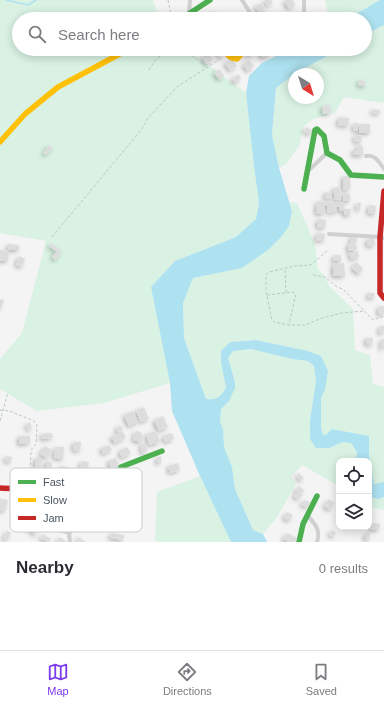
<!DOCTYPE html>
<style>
:root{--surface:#fff;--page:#f2f2f3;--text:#2b2b33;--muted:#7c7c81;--line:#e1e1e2;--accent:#7c3aed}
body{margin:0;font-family:Helvetica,sans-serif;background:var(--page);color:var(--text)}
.controls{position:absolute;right:12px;bottom:12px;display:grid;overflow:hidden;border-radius:8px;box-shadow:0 2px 10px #0003}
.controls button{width:36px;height:36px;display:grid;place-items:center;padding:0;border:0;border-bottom:1px solid var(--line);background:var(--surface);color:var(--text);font:20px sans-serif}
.compass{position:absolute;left:288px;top:68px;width:36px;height:36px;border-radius:50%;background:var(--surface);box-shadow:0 2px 10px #0003;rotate:142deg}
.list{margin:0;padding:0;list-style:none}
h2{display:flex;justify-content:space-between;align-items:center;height:52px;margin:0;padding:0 16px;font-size:17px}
h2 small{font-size:13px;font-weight:400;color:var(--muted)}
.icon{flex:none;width:22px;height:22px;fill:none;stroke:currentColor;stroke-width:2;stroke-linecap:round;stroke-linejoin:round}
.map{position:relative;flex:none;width:384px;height:542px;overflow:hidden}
.search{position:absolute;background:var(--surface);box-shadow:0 2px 10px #0003;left:12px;right:12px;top:12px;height:44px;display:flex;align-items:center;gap:10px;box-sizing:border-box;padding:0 14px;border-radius:22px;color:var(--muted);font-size:15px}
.sheet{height:108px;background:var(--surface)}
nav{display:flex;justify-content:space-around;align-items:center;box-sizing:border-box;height:56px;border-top:1px solid var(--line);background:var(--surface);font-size:11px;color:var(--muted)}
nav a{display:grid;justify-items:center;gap:2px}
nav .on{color:var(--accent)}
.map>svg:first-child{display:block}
.green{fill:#d9f2e3}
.water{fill:#aee2f0}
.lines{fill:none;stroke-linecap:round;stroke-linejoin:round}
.stream{stroke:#aee2f0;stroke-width:1.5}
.building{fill:#ddddde;filter:url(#shadow)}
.path{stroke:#bcc7c4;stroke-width:1;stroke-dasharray:3 2;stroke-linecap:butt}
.street{stroke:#ced0d2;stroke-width:4}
.fast{stroke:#4caf50;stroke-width:5.5}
.slow{stroke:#ffc107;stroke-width:5.5}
.jam{stroke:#c62828;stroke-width:5.5}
.key{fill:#fff;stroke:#c9ccd0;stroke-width:1}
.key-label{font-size:11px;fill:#4a5661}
</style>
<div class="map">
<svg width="384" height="542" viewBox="0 0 384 542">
<defs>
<filter id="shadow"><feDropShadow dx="-2" dy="2" stdDeviation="2" flood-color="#0004"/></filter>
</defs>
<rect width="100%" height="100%" fill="#f4f4f4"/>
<g class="green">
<polygon points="0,0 153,0 159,19 19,19 19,49 187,49 246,93 254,166 259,203 256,219 236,237 175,261 151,287 170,383 104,403 37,411 0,389 0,359 22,333 46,241 0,233"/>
<polygon points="325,0 380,0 347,19 329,19"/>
<polygon points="384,25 384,103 344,97 335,113 313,119 304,126 299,146 286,164 279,168 272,135 276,88 294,74 294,98 318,98 318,74 294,74 340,49 365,49 365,35"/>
<path d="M 290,202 L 297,203 L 315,244 L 318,269 L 325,277 L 330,287 L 353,309 L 355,350 L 370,355 L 373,384 L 384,387 L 384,482 L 374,484 L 369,455 L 369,436 L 332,429 L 327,434 L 323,435 L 321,427 L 321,398 L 325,390 L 321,356 L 308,351 L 256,340 L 230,342 L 221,351 L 221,362 L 226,388 C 220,397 218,400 206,399 L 184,338 L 183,303 L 193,278 L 242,268 L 268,250 L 281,237 L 292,211 Z"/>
<polygon points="251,349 292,359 308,361 314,366 316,381 310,420 329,448 343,442 351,443 357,452 356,461 339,461 339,486 302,465 291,477 296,483 278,516 263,534 253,530 235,489 232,467 224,447 223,429 219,421 221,409 229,401 235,382 228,358 233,351"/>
<polygon points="200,476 231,542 159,542 155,540 157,492"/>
<polygon points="369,497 379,499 384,497 384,510 369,507"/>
</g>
<g class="water">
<polygon points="380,0 384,0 384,25 365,35 365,19 347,19"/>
<path d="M 290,49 L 340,49 L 294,74 L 276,88 L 272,135 L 279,168 L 292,211 L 289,226 L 281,237 L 268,250 L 242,268 L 193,278 L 183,303 L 184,338 L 206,399 C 218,400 220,397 226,388 L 221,362 L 221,351 L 230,342 L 256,340 L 308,351 L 321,356 L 328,371 L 325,390 L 321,398 L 321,427 L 323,435 L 327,434 L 332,429 L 369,436 L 369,455 L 374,484 L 384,482 L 384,497 L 379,499 L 369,497 L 369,461 L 356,461 L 357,452 L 351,443 L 343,442 L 329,448 L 316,448 L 310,439 L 310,420 L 316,381 L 314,366 L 308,361 L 292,359 L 251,349 L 233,351 L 228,358 L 235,382 L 235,388 L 229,401 L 221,409 L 220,421 L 223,429 L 224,447 L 232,467 L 235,489 L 253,530 L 263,534 L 267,542 L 231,542 L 200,476 L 172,411 L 170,383 L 151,287 L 175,261 L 236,237 L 256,219 L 259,203 L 254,166 L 246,93 L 249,76 L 262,63 Z"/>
</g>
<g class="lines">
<polyline class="stream" points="6,0 28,5 36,0"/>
</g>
<g class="building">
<polygon points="264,0 271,0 273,3 267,6"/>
<polygon points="284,0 293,0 295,5 289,9"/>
<polygon points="261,3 265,8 259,12 255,7"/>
<polygon points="264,10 267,14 262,18 259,14"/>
<polygon points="216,11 219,16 214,19 211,14"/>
<polygon points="218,49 223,55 220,57 216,51"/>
<polygon points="234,49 237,49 240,54 234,58 230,52"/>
<polygon points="251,49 254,52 249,56 246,53"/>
<polygon points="261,49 269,49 271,53 263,58 258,50"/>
<polygon points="209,53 213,60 206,64 202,57"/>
<polygon points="232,59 237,66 230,71 225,63"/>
<polygon points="249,60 254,66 248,71 243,65"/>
<polygon points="219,69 224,75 220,80 214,73"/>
<polygon points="238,74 241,78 236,83 232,79"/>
<polygon points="359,80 366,81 365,86 358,85"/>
<polygon points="330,105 331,113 323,114 322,106"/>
<polygon points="373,109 380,110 380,114 372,113"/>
<polygon points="339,117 349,118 348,126 338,125"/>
<polygon points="354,123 358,123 358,131 353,130"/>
<rect x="359" y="124" width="11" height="9"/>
<polygon points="306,127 312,130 311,134 304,132"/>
<polygon points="355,135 362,136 361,142 354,141"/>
<polygon points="49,145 53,148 46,155 43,153"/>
<polygon points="358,145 362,145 362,147 363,147 363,155 353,155 353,150 357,150"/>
<polygon points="343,176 350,176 350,189 343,190"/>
<polygon points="339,187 341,199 335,200 333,188"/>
<polygon points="325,192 332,193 331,199 325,198"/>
<polygon points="343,193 350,194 350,201 343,201"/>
<polygon points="317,201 325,202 324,214 316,213"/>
<polygon points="326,201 333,202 332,213 327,212 328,206 325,205"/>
<polygon points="334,202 345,202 344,209 351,209 350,215 344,215 344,211 339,211 339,207 337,207 337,212 333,212"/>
<polygon points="357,203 361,203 360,210 356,209"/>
<polygon points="369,205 376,206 375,214 368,213"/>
<polygon points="318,219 326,220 325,228 317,227"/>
<polygon points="317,233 325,234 324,241 316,240"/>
<polygon points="356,236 357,242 351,243 350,237"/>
<polygon points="374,238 375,245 367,246 367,239"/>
<polygon points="51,243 62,251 60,254 49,246"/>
<polygon points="356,243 357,250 348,251 348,244"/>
<polygon points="8,244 19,245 19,250 8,250"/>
<polygon points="0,250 9,251 8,261 0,261"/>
<polygon points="358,251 359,257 351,259 349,253"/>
<polygon points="56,252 60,255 55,260 52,257"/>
<polygon points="334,255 341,255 341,261 333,261"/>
<polygon points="19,256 25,259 22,267 16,265"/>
<polygon points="356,262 363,268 359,274 352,268"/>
<polygon points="344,263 345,276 333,276 333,264"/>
<rect x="368" y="293" width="6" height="5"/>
<polygon points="0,299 4,300 0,311"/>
<polygon points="379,306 384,306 384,314 378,314"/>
<polygon points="380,326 384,326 384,333 379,333"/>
<polygon points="366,338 373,338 372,345 366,344"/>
<rect x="381" y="339" width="3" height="10"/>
<polygon points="144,407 149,419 140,422 136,410"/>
<polygon points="133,411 138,422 129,426 124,415"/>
<polygon points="163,416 168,427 159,431 154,420"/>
<polygon points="30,422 32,429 28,430 26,424"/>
<polygon points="120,425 123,429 118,432 116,428"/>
<polygon points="122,431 126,437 115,443 111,437"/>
<polygon points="137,431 142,433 142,442 133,440 135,432"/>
<polygon points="156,431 160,442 149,445 146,434"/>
<polygon points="52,433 53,438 42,439 41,434"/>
<polygon points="172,433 174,439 165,442 163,436"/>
<polygon points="19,436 30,436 30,443 19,444"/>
<polygon points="74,442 81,442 80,451 73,450"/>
<polygon points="141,444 146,444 147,452 142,453"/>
<polygon points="109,445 112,450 103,454 101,448"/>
<polygon points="45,446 52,450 47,458 40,454"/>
<polygon points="55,447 64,447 63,459 54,458"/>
<polygon points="127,447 131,453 122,458 119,451"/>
<polygon points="6,456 12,457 11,462 5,461"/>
<polygon points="161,456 161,463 157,463 157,457"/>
<polygon points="35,458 42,458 41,468 35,467"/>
<polygon points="116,458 119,466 115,468 116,470 113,472 108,461"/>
<polygon points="46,461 52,462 51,470 46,469"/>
<polygon points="81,461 89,462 88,468 80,468"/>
<polygon points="178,463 180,470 170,473 168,466"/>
<polygon points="60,466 68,467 66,484 59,484"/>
<polygon points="299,473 304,478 301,481 296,475"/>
<polygon points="299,486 304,490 301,495 295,491"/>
<polygon points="295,493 301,495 299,499 294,497"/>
<polygon points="0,499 8,500 5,511 0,510"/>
<polygon points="329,499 334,503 330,510 324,506"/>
<polygon points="304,500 310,502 308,507 301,505"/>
<polygon points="287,512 293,515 289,521 284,518"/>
<polygon points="33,523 39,526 36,535 33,534 34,532 27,529 30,525 32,526"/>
<polygon points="370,523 380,524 379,530 369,529"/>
<polygon points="331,530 336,532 334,537 329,535"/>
<polygon points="7,531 11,533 7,540 3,538"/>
<polygon points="111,533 124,535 123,540 110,538"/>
<polygon points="287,533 297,538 295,542 289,542 283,539"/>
<polygon points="365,533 370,533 369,540 365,540"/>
<polygon points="43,534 51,539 49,542 40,538"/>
<polygon points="60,537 67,542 56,542"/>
<polygon points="78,537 85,541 84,542 80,542 76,540"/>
</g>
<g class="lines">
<g class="path">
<polyline points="168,0 171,15"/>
<polyline points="155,16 176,15 181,12"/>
<polyline points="184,49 206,67"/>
<polyline points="149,70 156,59 171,49"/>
<polyline points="52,237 141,130 148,118 177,87 223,57"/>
<polyline points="327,251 311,265 295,266 269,272 266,275 266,292 272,320 274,322 289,325 305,325 322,318 342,313 364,311"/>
<polyline points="285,270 286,292"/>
<polyline points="313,275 325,277 337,287 343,289 373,320 384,316"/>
<polyline points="267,295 293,292 296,294 289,324"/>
<polyline points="0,410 10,411 19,415 34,421 37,425 36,444 31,450 30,484"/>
<polyline points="0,421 8,392"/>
</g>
<g class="street">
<polyline points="242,0 254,19"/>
<polyline points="193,11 204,19"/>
<polyline points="189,14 190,0"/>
<polyline points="304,16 304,0"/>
<path d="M 366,156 C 375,154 379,162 384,169"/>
<polyline points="309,170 327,153"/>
<polyline points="329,234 380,237 384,238"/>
<path d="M 307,515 C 315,524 321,530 317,542"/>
<polyline points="23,520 70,533"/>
<polyline points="70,542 68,526 77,495"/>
</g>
<g class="fast">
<polyline points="181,19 210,0"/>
<polyline points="304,189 315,130 317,129 324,136 327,153 340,160 351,175 384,177"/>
<polyline points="116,477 121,467 162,451"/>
<polyline points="299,542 303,524 317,496"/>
</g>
<g class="slow">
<path d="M 223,49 C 226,54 230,59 237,59 L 246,49"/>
<polyline points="0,142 25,114 58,87 129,49"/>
</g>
<g class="jam">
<polyline points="384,191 380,237 380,293 384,298"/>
<path d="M 0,488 C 17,489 35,489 52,491 C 65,492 79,498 92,495 C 102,493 112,485 116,477"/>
</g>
</g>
<rect x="10" y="468" width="132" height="64" rx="6" class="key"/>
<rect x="18" y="480" width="18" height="4" fill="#4caf50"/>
<rect x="18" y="498" width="18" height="4" fill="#ffc107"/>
<rect x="18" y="516" width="18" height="4" fill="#c62828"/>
<g class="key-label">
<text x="43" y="486">Fast</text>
<text x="43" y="504">Slow</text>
<text x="43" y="522">Jam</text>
</g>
</svg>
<div class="controls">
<button><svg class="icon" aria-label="locate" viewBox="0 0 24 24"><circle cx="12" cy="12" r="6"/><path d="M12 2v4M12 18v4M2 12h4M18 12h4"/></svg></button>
<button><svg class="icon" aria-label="layers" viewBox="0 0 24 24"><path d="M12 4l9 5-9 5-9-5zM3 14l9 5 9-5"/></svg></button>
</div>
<svg class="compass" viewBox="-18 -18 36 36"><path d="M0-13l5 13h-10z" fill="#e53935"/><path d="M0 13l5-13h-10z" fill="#7c7c81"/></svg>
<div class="search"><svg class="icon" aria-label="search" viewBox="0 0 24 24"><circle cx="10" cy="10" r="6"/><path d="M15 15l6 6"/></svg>Search here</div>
</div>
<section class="sheet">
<h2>Nearby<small>0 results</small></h2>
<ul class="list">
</ul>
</section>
<nav>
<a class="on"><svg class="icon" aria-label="map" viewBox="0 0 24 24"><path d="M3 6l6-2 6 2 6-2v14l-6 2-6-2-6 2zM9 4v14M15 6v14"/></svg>Map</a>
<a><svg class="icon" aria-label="directions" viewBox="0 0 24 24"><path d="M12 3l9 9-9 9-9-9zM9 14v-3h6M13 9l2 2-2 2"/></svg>Directions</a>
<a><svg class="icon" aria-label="saved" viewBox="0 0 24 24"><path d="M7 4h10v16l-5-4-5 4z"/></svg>Saved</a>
</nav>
